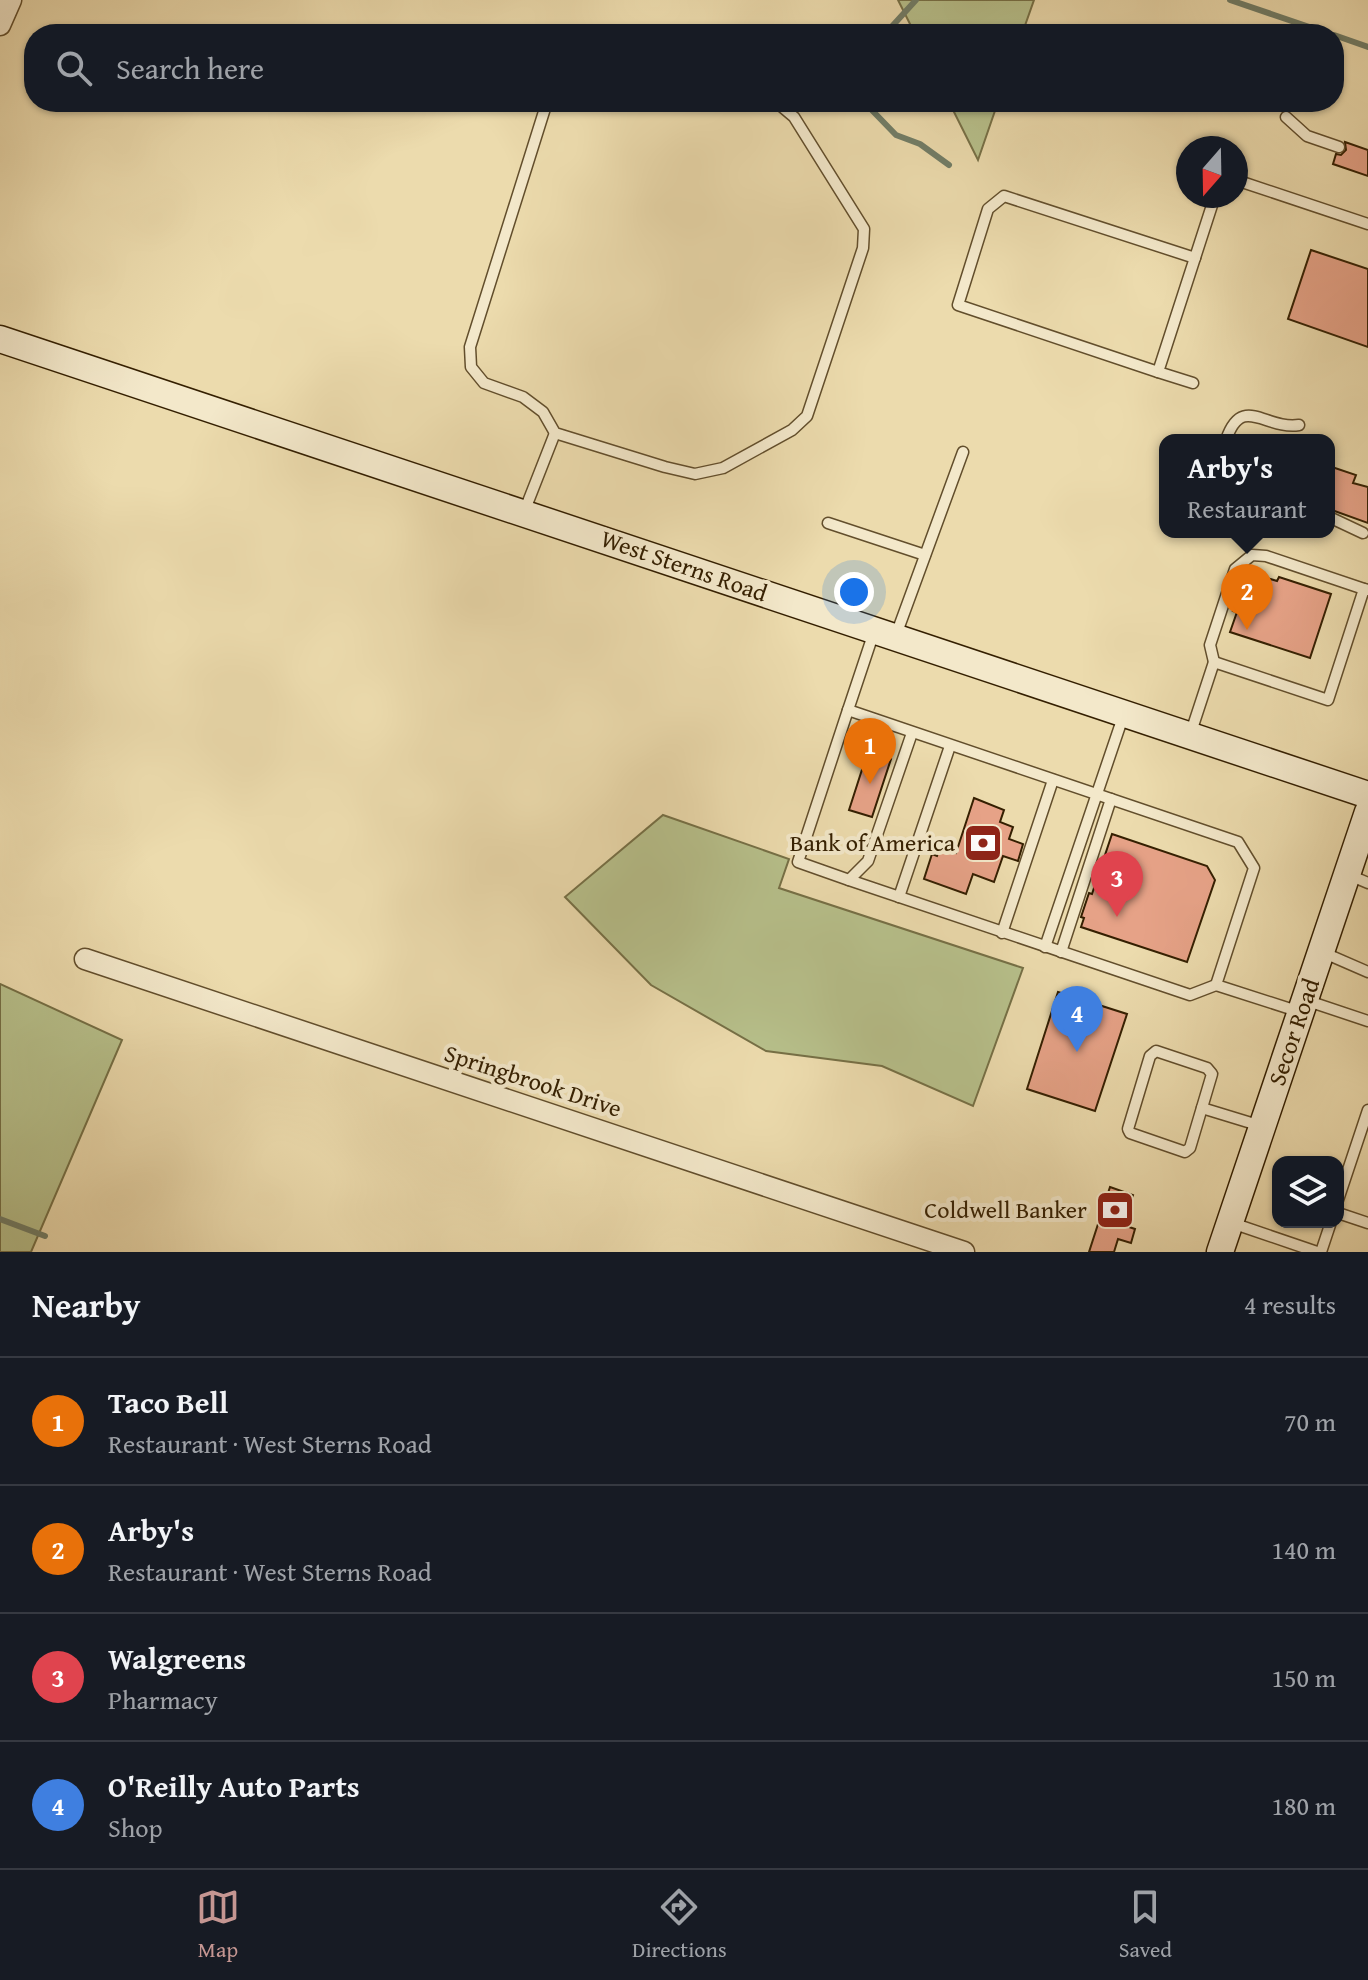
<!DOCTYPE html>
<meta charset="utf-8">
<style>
:root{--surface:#171b24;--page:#20242c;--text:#f1f3f6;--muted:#9ea1a6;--line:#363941;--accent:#c59692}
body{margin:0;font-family:"Gentium Book Plus",serif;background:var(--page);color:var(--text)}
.controls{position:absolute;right:24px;bottom:24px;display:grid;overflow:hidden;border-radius:16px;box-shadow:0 2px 6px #0004}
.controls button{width:72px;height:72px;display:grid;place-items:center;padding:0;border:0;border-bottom:2px solid var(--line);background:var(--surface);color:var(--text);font:40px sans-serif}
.compass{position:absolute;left:1176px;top:136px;width:72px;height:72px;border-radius:50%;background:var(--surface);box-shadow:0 2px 6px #0004;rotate:200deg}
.you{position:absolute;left:854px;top:592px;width:28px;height:28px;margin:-20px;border:6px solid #fff;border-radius:50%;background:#1a73e8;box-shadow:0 0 0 12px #1a73e833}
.badge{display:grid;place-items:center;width:52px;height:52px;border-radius:50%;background:var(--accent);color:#fff;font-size:26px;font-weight:700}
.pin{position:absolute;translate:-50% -66px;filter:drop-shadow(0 2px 4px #0008)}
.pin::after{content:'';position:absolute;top:42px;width:28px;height:24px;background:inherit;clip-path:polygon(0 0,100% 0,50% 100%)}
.popup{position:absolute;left:1159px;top:434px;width:176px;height:104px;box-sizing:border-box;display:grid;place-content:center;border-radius:16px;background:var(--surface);filter:drop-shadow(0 2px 6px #0005);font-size:26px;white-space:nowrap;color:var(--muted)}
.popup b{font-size:30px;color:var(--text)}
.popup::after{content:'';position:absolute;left:50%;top:100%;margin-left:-16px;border:16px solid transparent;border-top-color:var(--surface)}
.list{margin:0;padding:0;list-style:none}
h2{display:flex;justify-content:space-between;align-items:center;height:104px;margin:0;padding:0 32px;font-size:34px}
h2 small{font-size:26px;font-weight:400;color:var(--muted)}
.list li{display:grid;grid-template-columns:52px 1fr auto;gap:24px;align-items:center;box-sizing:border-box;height:128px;padding:0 32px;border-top:2px solid var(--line)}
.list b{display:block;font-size:30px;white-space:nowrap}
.list p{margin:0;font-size:26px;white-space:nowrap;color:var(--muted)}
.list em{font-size:26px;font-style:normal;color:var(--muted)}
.icon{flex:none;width:44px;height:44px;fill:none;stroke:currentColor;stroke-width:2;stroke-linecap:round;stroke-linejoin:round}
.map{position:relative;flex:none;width:1368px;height:1252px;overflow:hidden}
.search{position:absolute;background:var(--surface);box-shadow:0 2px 6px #0004;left:24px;right:24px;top:24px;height:88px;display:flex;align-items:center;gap:20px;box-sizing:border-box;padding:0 28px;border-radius:32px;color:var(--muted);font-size:30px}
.sheet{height:616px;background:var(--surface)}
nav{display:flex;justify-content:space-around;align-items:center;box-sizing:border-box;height:112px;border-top:2px solid var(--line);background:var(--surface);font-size:22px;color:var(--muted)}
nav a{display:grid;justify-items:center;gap:4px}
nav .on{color:var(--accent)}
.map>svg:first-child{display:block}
.green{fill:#b7c08b;stroke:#767046;stroke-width:2}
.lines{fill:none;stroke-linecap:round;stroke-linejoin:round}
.stream{stroke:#717d67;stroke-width:6}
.building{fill:#e6a287;stroke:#341f01;stroke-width:2}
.lane-casing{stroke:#624e2c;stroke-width:13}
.street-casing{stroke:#624e2c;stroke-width:23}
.secondary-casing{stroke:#341f01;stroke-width:29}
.lane{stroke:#f3e8ca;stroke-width:10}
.street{stroke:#f3e8ca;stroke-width:20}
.secondary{stroke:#f3e8ca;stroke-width:26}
.labels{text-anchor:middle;stroke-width:8;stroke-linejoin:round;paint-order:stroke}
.street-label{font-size:24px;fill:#341f01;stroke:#f3e8ca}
.poi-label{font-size:24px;fill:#341f01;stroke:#f3e8ca;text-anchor:end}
</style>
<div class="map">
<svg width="1368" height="1252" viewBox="0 0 1368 1252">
<rect width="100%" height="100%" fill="#ecdbad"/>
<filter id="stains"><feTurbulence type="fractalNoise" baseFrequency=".0025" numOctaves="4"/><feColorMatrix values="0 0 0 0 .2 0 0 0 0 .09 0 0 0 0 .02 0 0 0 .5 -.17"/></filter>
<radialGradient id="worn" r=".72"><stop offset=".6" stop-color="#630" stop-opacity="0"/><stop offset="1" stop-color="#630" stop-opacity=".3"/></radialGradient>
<g class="green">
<polygon points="898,0 1034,0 1022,34 915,34"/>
<polygon points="949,102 998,102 978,160"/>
<polygon points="663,815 789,859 779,888 1023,968 973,1106 882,1066 766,1051 651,985 565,897"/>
<polygon points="0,984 122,1040 31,1252 0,1252"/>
</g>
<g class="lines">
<g class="stream">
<polyline points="1230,0 1330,34"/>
<polyline points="885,34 916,0"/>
<polyline points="1334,35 1368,47"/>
<polyline points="864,102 896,135 920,144 949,165"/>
<polyline points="0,1219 45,1236"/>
</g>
</g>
<g class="building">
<polygon points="1345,142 1368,150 1368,176 1333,164 1336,154 1341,155 1346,150"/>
<polygon points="1311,250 1368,269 1368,347 1288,319"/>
<polygon points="1329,466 1356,475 1353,483 1368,487 1368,523 1329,509"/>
<polygon points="1251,573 1277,581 1279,577 1331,594 1310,658 1230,632 1237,612 1233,611 1239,595 1244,597"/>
<polygon points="868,751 891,759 872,817 849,810"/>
<polygon points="974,798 1004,810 1000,822 1013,827 1009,839 1023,844 1018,861 1003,856 994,882 973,874 966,894 924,879 932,854 937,856 940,847 956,853"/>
<polygon points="1112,834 1207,866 1215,880 1187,962 1081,927 1084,918 1081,917 1089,893 1092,894"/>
<polygon points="1058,992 1127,1014 1095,1111 1027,1089"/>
<polygon points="1110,1187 1133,1195 1123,1225 1135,1229 1131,1243 1118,1239 1114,1252 1089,1252"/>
</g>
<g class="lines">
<defs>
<g id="lane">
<polyline points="547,102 470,347 471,367 484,383 523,397 543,412 555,433 665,467 695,474 723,468 792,430 807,416 863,248 864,229 794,117 781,106 768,102"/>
<polyline points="1286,117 1307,136 1339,147"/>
<polyline points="1236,180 1368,224"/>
<polyline points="1158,372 958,305 988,209 1004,196 1195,258"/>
<polyline points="1193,383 1158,372 1215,196"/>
<path d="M 1226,440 C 1242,393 1265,430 1299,425"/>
<polyline points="524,512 555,433"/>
<polyline points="1329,517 1363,533"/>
<polyline points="828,523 925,555"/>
<polyline points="874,632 848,710 1238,842 1254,868 1216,985 1300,1012"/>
<polyline points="896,635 963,452"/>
<polyline points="1214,662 1210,645 1235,569 1252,555 1266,556 1364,589"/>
<polyline points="848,710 798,862 849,880 868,861 912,733"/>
<polyline points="1190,735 1214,662 1328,700 1364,589 1368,590"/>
<polyline points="1349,875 1368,883"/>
<polyline points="849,880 1190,995 1216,985"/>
<polyline points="899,897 950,746"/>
<polyline points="1002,933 1053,780"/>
<polyline points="1045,947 1124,714"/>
<polyline points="1061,952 1111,799"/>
<polyline points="1322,952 1368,972"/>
<polyline points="1305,1000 1368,1021"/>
<polygon points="1156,1051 1207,1068 1212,1074 1190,1148 1185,1152 1130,1133 1128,1129 1150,1056"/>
<polyline points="1202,1108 1261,1126"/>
<polyline points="1338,1200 1368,1110"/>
<polyline points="1338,1213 1368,1223"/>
<polyline points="1232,1223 1317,1252"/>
<polyline points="1321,1252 1331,1222"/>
</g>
<g id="street">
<polyline points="0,25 11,0"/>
<polyline points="85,959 964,1252"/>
</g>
<g id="secondary">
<polyline points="0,339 1368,795"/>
<polyline points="1220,1252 1368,812"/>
</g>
</defs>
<use href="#lane" class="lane-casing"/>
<use href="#street" class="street-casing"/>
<use href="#secondary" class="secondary-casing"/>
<use href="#lane" class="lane"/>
<use href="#street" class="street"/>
<use href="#secondary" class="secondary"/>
</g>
<defs>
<symbol id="bank-square" viewBox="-11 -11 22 22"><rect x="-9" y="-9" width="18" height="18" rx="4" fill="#8f2418" stroke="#f3e8ca"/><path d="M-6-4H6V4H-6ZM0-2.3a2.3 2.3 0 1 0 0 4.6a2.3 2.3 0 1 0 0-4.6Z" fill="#fff"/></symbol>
</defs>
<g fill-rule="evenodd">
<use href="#bank-square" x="961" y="821" width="44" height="44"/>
<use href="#bank-square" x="1093" y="1188" width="44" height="44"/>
</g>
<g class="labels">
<g class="street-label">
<text transform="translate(684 566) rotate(19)" y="8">West Sterns Road</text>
<text transform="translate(1294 1032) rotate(-71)" y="8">Secor Road</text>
<text transform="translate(533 1081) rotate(18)" y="8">Springbrook Drive</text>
</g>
<g class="poi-label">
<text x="955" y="851">Bank of America</text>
<text x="1087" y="1218">Coldwell Banker</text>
</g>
</g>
<rect width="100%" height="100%" filter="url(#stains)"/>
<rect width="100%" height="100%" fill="url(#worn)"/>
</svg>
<div class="controls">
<button><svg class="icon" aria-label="layers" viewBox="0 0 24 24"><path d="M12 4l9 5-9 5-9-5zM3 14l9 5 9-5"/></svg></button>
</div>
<svg class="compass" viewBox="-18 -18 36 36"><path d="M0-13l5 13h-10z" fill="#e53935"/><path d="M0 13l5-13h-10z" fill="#9ea1a6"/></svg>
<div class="you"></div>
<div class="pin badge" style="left:870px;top:784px;background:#e8710a">1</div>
<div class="pin badge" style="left:1247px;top:630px;background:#e8710a">2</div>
<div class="popup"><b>Arby's</b>Restaurant</div>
<div class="pin badge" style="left:1117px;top:917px;background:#e0444e">3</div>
<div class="pin badge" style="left:1077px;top:1052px;background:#3f7fe0">4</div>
<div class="search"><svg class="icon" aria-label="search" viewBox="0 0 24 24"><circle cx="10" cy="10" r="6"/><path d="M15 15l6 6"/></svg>Search here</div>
</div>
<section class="sheet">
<h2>Nearby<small>4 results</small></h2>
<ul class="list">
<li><span class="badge" style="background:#e8710a">1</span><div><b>Taco Bell</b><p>Restaurant · West Sterns Road</p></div><em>70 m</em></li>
<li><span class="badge" style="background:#e8710a">2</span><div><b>Arby's</b><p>Restaurant · West Sterns Road</p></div><em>140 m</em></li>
<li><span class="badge" style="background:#e0444e">3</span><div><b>Walgreens</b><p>Pharmacy</p></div><em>150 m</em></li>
<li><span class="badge" style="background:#3f7fe0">4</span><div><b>O'Reilly Auto Parts</b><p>Shop</p></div><em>180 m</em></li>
</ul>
</section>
<nav>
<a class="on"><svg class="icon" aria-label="map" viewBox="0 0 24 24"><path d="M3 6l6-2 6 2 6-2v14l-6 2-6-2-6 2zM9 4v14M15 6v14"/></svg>Map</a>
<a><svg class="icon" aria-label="directions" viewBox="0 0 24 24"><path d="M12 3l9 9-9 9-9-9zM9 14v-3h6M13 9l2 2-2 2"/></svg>Directions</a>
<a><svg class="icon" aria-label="saved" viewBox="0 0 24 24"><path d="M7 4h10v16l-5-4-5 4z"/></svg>Saved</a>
</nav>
